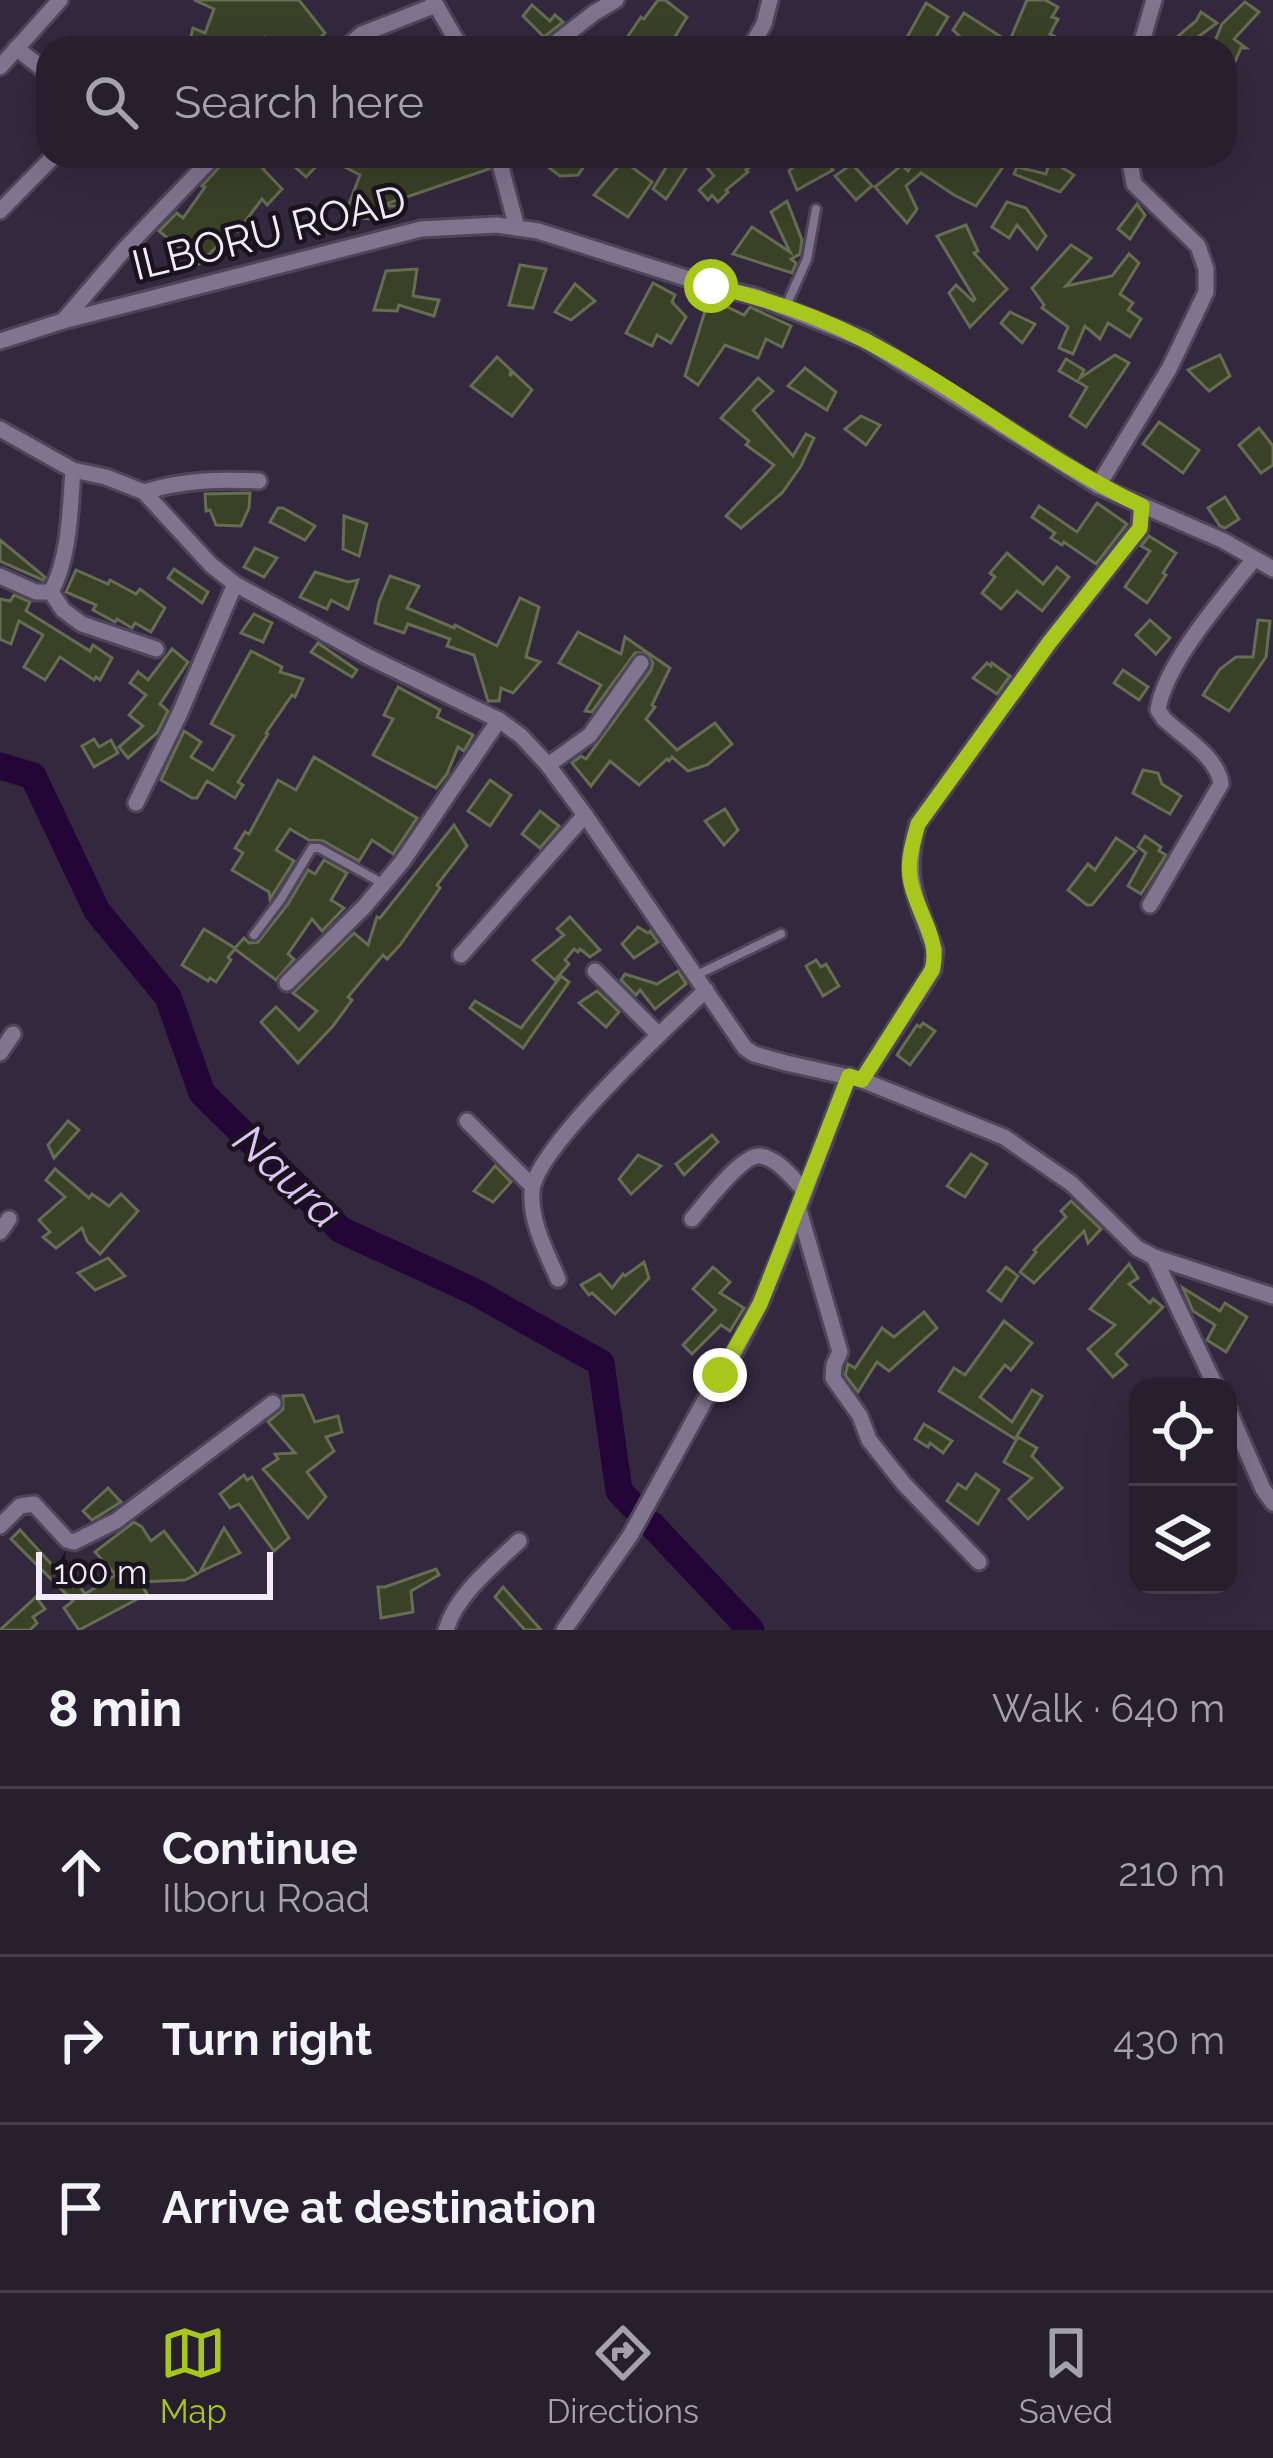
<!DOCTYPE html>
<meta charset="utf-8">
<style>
:root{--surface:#271e2e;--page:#332b3a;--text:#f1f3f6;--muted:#a4a2aa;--line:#433c4a;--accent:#a8c71d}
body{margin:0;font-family:Raleway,sans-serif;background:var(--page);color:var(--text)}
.controls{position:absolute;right:36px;bottom:36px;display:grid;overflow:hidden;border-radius:24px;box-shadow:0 12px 48px #0002}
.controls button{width:108px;height:108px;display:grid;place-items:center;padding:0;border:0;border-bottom:3px solid var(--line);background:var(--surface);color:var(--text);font:60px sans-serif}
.scale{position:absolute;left:36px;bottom:30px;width:237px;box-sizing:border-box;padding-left:12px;border:6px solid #f2ebf9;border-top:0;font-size:33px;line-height:42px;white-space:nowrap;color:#f2ebf9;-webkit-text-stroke:9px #19131d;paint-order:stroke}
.stop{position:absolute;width:36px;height:36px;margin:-27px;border:9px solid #a8c71d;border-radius:50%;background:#fff}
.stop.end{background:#a8c71d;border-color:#fff;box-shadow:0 3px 12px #0008}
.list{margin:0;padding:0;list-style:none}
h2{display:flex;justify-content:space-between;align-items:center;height:156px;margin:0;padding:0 48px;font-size:51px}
h2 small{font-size:39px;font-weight:400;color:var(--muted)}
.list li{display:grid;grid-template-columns:78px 1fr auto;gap:36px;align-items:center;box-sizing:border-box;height:168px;padding:0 48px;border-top:3px solid var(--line)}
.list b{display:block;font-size:45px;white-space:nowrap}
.list p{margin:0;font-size:39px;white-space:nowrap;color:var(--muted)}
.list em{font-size:39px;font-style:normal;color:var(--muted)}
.icon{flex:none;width:66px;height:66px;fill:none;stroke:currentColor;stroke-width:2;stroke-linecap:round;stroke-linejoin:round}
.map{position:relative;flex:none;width:1273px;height:1630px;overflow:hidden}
.search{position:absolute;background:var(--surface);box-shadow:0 12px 48px #0002;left:36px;right:36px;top:36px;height:132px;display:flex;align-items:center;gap:30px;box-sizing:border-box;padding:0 42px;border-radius:36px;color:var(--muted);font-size:45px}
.sheet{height:660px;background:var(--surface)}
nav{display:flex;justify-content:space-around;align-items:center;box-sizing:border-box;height:168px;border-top:3px solid var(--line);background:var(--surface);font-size:33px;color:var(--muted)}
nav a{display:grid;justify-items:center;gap:6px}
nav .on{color:var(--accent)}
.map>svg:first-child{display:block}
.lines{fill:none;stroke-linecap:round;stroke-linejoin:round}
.river{stroke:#240538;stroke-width:27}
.building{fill:#3a4127;stroke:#656d52;stroke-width:3}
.lane-casing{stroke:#4f4558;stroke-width:14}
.street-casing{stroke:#4f4558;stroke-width:21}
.lane{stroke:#81748e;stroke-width:8}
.street{stroke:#81748e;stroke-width:15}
.route{stroke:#a8c71d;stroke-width:15}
.labels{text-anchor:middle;stroke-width:9;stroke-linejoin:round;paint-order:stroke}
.street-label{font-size:42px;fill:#f2ebf9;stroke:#19131d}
.water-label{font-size:45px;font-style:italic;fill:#dec4f7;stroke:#19131d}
</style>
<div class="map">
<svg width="1273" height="1630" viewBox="0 0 1273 1630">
<rect width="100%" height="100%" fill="#34283e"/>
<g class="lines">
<g class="river">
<polyline points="0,766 33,776 97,911 168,997 202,1093 341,1230 473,1291 601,1363 619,1491 633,1506"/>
<polyline points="652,1525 751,1630"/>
</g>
</g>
<g class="building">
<polygon points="194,0 299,0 325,33 310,48 277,48 265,37 258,48 188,48 193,28 205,33 214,9"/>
<polygon points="658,0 665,0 687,17 668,48 640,48 626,39 641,17 644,19"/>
<polygon points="1027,0 1045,0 1058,7 1052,17 1058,19 1050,34 1056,37 1052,48 964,48 967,43 953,30 964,13 1009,42"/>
<polygon points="1245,2 1259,12 1234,39 1246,48 1241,48 1225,84 1225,48 1212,48 1222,24"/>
<polygon points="926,3 948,17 929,48 901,48"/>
<polygon points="532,5 550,21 555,15 563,22 544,37 523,16"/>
<polygon points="1201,12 1217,23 1183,48 1164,48 1196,21"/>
<polygon points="229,156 274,156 263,169 282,189 267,205 262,199 238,231 236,228 199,264 159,231 177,213 183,218 205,187 202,186"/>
<polygon points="283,156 350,156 361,162 366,156 486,156 489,169 380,206 403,206 385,220 344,217 360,175 325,157 306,177"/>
<polygon points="546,156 591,156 578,175 560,176 548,167"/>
<polygon points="627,156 642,156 633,168 652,182 628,217 594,195"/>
<polygon points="673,156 694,156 666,199 653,189"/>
<polygon points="697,156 764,156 746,170 748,172 726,190 728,192 718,202 712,195 708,200 699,190 714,176"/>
<polygon points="805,156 823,156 833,170 797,190 789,171"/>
<polygon points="917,156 997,156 998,163 1005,164 976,206 954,195 921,173 906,186 917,209 907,223 875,187 902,165 908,171"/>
<polygon points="1050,160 1074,175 1060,192 1014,174 1017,167 1046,174"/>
<polygon points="852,164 872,186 856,200 835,176"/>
<polygon points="787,201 802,240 800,254 791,259 796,263 792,273 733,254 752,227 790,252 771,212"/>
<polygon points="1007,202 1026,208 1046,236 1037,249 1017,225 1009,238 992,227"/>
<polygon points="1137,204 1145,215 1130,239 1118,229"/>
<polygon points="966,225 978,251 974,253 1007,289 970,327 949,293 956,285 973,301 975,299 937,236"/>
<polygon points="1071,245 1091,258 1066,286 1112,276 1129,254 1139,263 1120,294 1133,303 1128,310 1141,319 1130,337 1108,323 1100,339 1085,326 1073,354 1059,348 1068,327 1042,308 1044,305 1032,288"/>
<polygon points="520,265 546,269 533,308 509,305"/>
<polygon points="417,269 413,296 439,300 434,316 399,305 397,311 374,310 386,271"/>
<polygon points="653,283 675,295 672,302 686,317 671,343 657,335 652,346 626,333"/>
<polygon points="575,284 595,301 571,320 555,312"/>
<polygon points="709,298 744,315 750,307 791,326 782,347 766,339 758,358 725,345 698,385 685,376"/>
<polygon points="1010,312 1035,324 1022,343 1001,323"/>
<polygon points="1115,355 1129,363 1086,427 1070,416 1087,387 1059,371 1066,359 1084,370 1080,378"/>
<polygon points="1220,355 1230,376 1209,391 1188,370"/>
<polygon points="497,357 511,370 510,376 513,372 532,390 512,416 471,386"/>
<polygon points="805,368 836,392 827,410 788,386"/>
<polygon points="758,378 773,391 753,410 793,456 806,434 814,438 801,466 782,493 741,528 726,516 774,465 746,445 749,441 721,418"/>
<polygon points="861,416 880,425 866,445 845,429"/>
<polygon points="1159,422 1199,450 1183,473 1143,444"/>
<polygon points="1259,428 1273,446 1273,465 1261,473 1239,445"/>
<polygon points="250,493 249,508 241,526 216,525 210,510 206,511 205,494"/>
<polygon points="1225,497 1239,519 1225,528 1220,526 1208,508"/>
<polygon points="1097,503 1127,524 1096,564 1064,542 1062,545 1051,538 1055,533 1032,517 1039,506 1077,532"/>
<polygon points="278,508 283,508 315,526 305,540 270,522"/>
<polygon points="344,516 367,524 359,556 343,549"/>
<polygon points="1149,536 1176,553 1163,573 1166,575 1147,603 1125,587 1150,551 1141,546"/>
<polygon points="0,540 45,577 43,580 0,561"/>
<polygon points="255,548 277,558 264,577 244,567"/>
<polygon points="1007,553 1043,584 1057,567 1069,577 1042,611 1017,591 1001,609 982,593 995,577 990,573"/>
<polygon points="174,569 208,592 202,603 168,578"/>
<polygon points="76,570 108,584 110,580 136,594 140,589 165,608 151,632 135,623 132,628 117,619 115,622 93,610 96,605 66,592"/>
<polygon points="315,572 348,582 358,580 348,609 331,600 327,609 300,597"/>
<polygon points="390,576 419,586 407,608 454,628 455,625 497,646 520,598 539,607 526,657 540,662 513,693 501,688 499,701 488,701 474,655 447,646 450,639 408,624 404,633 375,623 379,602"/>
<polygon points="14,595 30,602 26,611 90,651 93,645 112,658 100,680 96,677 94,680 60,657 45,680 24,667 43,635 19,621 11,644 0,639 0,599 10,601"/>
<polygon points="254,614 272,623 263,642 241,633"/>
<polygon points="1150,620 1170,638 1156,654 1136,635"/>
<polygon points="1258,620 1270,621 1266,657 1229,711 1203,695 1220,669 1236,657 1253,657"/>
<polygon points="578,632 621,654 625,637 670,668 652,705 655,707 646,719 677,750 715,723 732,744 707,765 688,771 672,757 669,761 667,759 639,785 610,761 591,786 572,763 581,756 586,759 651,670 653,663 647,653 635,653 592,712 585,711 601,685 559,663"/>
<polygon points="318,643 357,670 352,677 311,652"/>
<polygon points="172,649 188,662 160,704 168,711 157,733 128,758 119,747 143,726 129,715 146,695 130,683 138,672 148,680"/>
<polygon points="251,651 282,667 280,672 303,679 295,697 292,695 266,733 268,734 238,782 243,785 235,798 207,781 197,798 192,798 161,780 184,731 201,742 191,757 213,770 234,736 211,724"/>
<polygon points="987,663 991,666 992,663 1010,676 997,694 973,678"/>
<polygon points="1123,670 1148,687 1139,700 1114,683"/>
<polygon points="398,687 440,710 437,717 473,735 464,751 458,747 447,774 436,788 373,755 393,719 384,715"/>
<polygon points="94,739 99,747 111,740 118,753 94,767 82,746"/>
<polygon points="314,757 417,818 393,854 372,840 359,861 323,841 309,840 290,829 276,850 294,861 270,899 269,892 232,870 243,853 235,848 245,832 249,834 278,780 296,790"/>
<polygon points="1143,770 1158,773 1162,784 1181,796 1170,814 1133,793"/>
<polygon points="490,780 511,795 490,826 468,811"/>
<polygon points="725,809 738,830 724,845 705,821"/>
<polygon points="540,811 559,826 540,848 522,834"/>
<polygon points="454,825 467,846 437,885 440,888 400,945 387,959 383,955 348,997 352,1000 333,1026 298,1063 261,1022 276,1007 299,1030 317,1011 293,993 354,933 368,945 377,917 380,918"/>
<polygon points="1145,836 1161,847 1159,851 1166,855 1141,894 1128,886 1146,853 1138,847"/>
<polygon points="1116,838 1136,851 1092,905 1087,905 1068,890 1088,864 1095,870"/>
<polygon points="324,860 347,873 331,900 344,908 322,931 312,919 288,954 294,959 276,980 235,949 228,957 231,960 216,982 210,978 208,981 182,965 204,929 235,948 244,938 249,943 258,942 288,904 308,870 315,874"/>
<polygon points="570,917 600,950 590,957 580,949 578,952 574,949 565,960 569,964 555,980 533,960 564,935 557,929"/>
<polygon points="638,927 648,933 650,931 658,942 634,958 622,944"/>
<polygon points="816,960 821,967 826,964 839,986 823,996 806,966"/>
<polygon points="678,971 686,984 655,1009 640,990 636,995 621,980 625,974 657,984"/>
<polygon points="561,976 569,982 523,1048 470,1008 475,1001 521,1028"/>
<polygon points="597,991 619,1012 606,1027 579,1003"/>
<polygon points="923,1023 935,1031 910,1065 897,1055 917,1025 920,1027"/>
<polygon points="68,1121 79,1130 54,1158 48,1145"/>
<polygon points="712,1135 718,1142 684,1175 676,1164"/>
<polygon points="971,1154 987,1164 965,1197 947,1186"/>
<polygon points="638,1155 661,1166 631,1194 619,1179"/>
<polygon points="495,1166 511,1182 493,1202 474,1191"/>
<polygon points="55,1169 89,1198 92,1194 109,1206 121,1194 138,1211 100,1254 87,1241 82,1228 56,1248 43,1237 50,1232 39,1220 65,1197 46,1180"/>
<polygon points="1071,1201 1101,1229 1088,1243 1084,1231 1034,1283 1020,1272 1036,1252 1034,1250 1066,1217 1061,1211"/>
<polygon points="108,1258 125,1276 95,1290 78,1273"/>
<polygon points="644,1262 649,1278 615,1314 592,1293 589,1295 581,1285 600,1274 612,1288 623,1274 625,1276"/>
<polygon points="1129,1264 1138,1278 1129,1284 1150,1303 1153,1299 1163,1307 1116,1354 1127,1365 1113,1377 1088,1349 1115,1325 1090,1309"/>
<polygon points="713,1267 730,1282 720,1293 744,1308 730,1331 721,1325 692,1354 683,1345 716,1310 693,1289"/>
<polygon points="1006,1267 1018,1276 1001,1301 988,1291"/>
<polygon points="1183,1288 1220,1311 1225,1303 1247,1317 1226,1352 1207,1340 1215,1325 1193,1311"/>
<polygon points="924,1312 937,1328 889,1371 877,1362 858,1392 845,1375 848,1364 855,1368 882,1328 894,1337"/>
<polygon points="1004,1321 1032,1343 1011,1370 1005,1365 980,1397 1012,1422 1032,1390 1042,1396 1015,1439 939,1391 954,1368 965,1375"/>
<polygon points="303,1395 315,1422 338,1416 342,1432 326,1437 334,1451 307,1472 326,1497 308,1518 263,1469 278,1459 275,1454 295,1453 268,1422 283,1409 283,1396"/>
<polygon points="924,1424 952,1441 943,1453 930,1443 928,1447 915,1439"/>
<polygon points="1018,1437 1037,1448 1032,1456 1062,1488 1028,1519 1009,1499 1032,1478 1004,1462"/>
<polygon points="976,1474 999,1490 978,1524 947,1501 958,1484 966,1489"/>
<polygon points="244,1475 247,1480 252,1477 289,1538 274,1551 239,1504 230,1508 220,1494"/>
<polygon points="108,1488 121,1502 92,1520 83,1511"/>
<polygon points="134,1522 142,1527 151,1541 164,1531 197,1574 185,1580 140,1582 147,1594 79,1630 64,1608 73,1601 11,1539 20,1530 54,1567 65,1564 85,1594 116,1575 95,1552"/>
<polygon points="224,1528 240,1553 200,1572"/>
<polygon points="436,1569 439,1575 411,1591 413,1612 381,1618 378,1587 385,1587"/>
<polygon points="503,1587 541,1630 525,1630 495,1597"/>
<polygon points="36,1597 45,1609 33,1617 37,1623 30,1630 0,1630"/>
</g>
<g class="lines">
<defs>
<g id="lane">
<polyline points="786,306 807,259 816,209"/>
<polyline points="254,935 281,899 312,848 319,848 382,883"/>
<polyline points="697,975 781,934"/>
</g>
<g id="street">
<polyline points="433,0 461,48"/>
<polyline points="16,48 48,73"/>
<polyline points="346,48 362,34 436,5"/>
<polyline points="549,48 594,13 616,0"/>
<polyline points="750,48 764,24 770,0"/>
<polyline points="1140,48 1154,0"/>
<polyline points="0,67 60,0"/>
<polyline points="498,156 517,228"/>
<polyline points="0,211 54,156"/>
<polyline points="63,321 123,251 214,156"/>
<polyline points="0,341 63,321 421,229 497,225 538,231 711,286 755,296 865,340 1098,486 1224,541 1273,569"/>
<polyline points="0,429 73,470 106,477 144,492 211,565 235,584 367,656 499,720 521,736 548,765 585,815 745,1048 754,1054 786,1063 862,1080 1004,1137 1072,1184 1137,1248 1154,1257 1273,1296"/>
<polyline points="1098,486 1169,369 1206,292 1206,269 1198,246 1134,184 1129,156"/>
<path d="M 144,492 C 184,480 218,479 259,481"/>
<path d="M 0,576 L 36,592 L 51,592 C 70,556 70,509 73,470"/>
<polyline points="51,592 63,610 82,624 156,649"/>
<polyline points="548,765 590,735 641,663"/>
<polyline points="136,803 179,715 235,584"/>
<path d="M 1150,905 L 1221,784 C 1218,757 1183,737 1164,719 L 1158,710 C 1165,663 1224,597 1254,559"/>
<polyline points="461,955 585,815"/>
<polyline points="595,971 659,1035"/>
<polyline points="287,983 364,907 402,862 499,720"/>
<polyline points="0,1053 13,1034"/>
<path d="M 862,1080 L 933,970 L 935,950 C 917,899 902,879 918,824 L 1049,643 L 1140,528 L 1141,506"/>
<polyline points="467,1121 532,1186"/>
<polyline points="799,1210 840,1352 834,1365 833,1378 860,1416 869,1440 904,1484 979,1562"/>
<path d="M 692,1219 C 704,1205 742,1154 760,1156 C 778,1158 793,1179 805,1191"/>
<polyline points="0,1232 9,1219"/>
<polyline points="1154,1257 1216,1387"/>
<path d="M 558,1279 C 546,1251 530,1222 532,1191 C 535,1149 671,1023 706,990"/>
<polyline points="1228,1409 1263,1489 1273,1503"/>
<polyline points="0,1526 20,1506 34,1504 67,1540 74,1542 116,1521 273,1403"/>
<path d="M 446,1630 C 456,1595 493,1566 519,1541"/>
<polyline points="564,1630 630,1536 704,1402 736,1350 760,1304 787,1239 849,1076"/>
</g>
</defs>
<use href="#lane" class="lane-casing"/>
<use href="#street" class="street-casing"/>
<use href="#lane" class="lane"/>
<use href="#street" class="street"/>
</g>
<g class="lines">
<path class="route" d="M 711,286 C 765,298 818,316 866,341 C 961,390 1045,460 1142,506 L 1140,528 L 1049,643 L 918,824 C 913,842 906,863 911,883 C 917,912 941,940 932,970 L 862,1080 L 849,1076 L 760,1304 L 720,1375"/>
</g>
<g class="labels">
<g class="street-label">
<text transform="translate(269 232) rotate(-14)" y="15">ILBORU ROAD</text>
</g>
<g class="water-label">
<text transform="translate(288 1176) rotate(43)" y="16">Naura</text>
</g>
</g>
</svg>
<div class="controls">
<button><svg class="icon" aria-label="locate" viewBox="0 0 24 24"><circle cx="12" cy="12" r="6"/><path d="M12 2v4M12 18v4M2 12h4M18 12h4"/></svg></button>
<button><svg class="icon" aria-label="layers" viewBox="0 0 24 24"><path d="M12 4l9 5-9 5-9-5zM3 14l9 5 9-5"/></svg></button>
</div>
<div class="scale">100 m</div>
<div class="stop" style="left:711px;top:286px"></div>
<div class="stop end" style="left:720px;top:1375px"></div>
<div class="search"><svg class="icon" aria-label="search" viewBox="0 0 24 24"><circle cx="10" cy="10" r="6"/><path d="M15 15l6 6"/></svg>Search here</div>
</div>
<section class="sheet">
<h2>8 min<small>Walk · 640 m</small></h2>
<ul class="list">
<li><svg class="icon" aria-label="ahead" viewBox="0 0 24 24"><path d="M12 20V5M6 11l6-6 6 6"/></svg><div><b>Continue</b><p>Ilboru Road</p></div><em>210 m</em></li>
<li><svg class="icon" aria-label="right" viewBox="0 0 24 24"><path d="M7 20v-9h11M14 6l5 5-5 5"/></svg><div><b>Turn right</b></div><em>430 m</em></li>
<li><svg class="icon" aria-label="arrive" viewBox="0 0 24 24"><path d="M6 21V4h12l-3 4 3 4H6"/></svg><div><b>Arrive at destination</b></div></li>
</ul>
</section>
<nav>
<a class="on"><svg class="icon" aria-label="map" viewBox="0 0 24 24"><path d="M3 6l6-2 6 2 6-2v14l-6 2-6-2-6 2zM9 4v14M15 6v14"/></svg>Map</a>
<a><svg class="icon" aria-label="directions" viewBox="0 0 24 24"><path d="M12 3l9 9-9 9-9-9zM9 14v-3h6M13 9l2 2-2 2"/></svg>Directions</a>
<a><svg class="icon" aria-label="saved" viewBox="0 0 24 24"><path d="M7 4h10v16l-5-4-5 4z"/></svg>Saved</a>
</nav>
